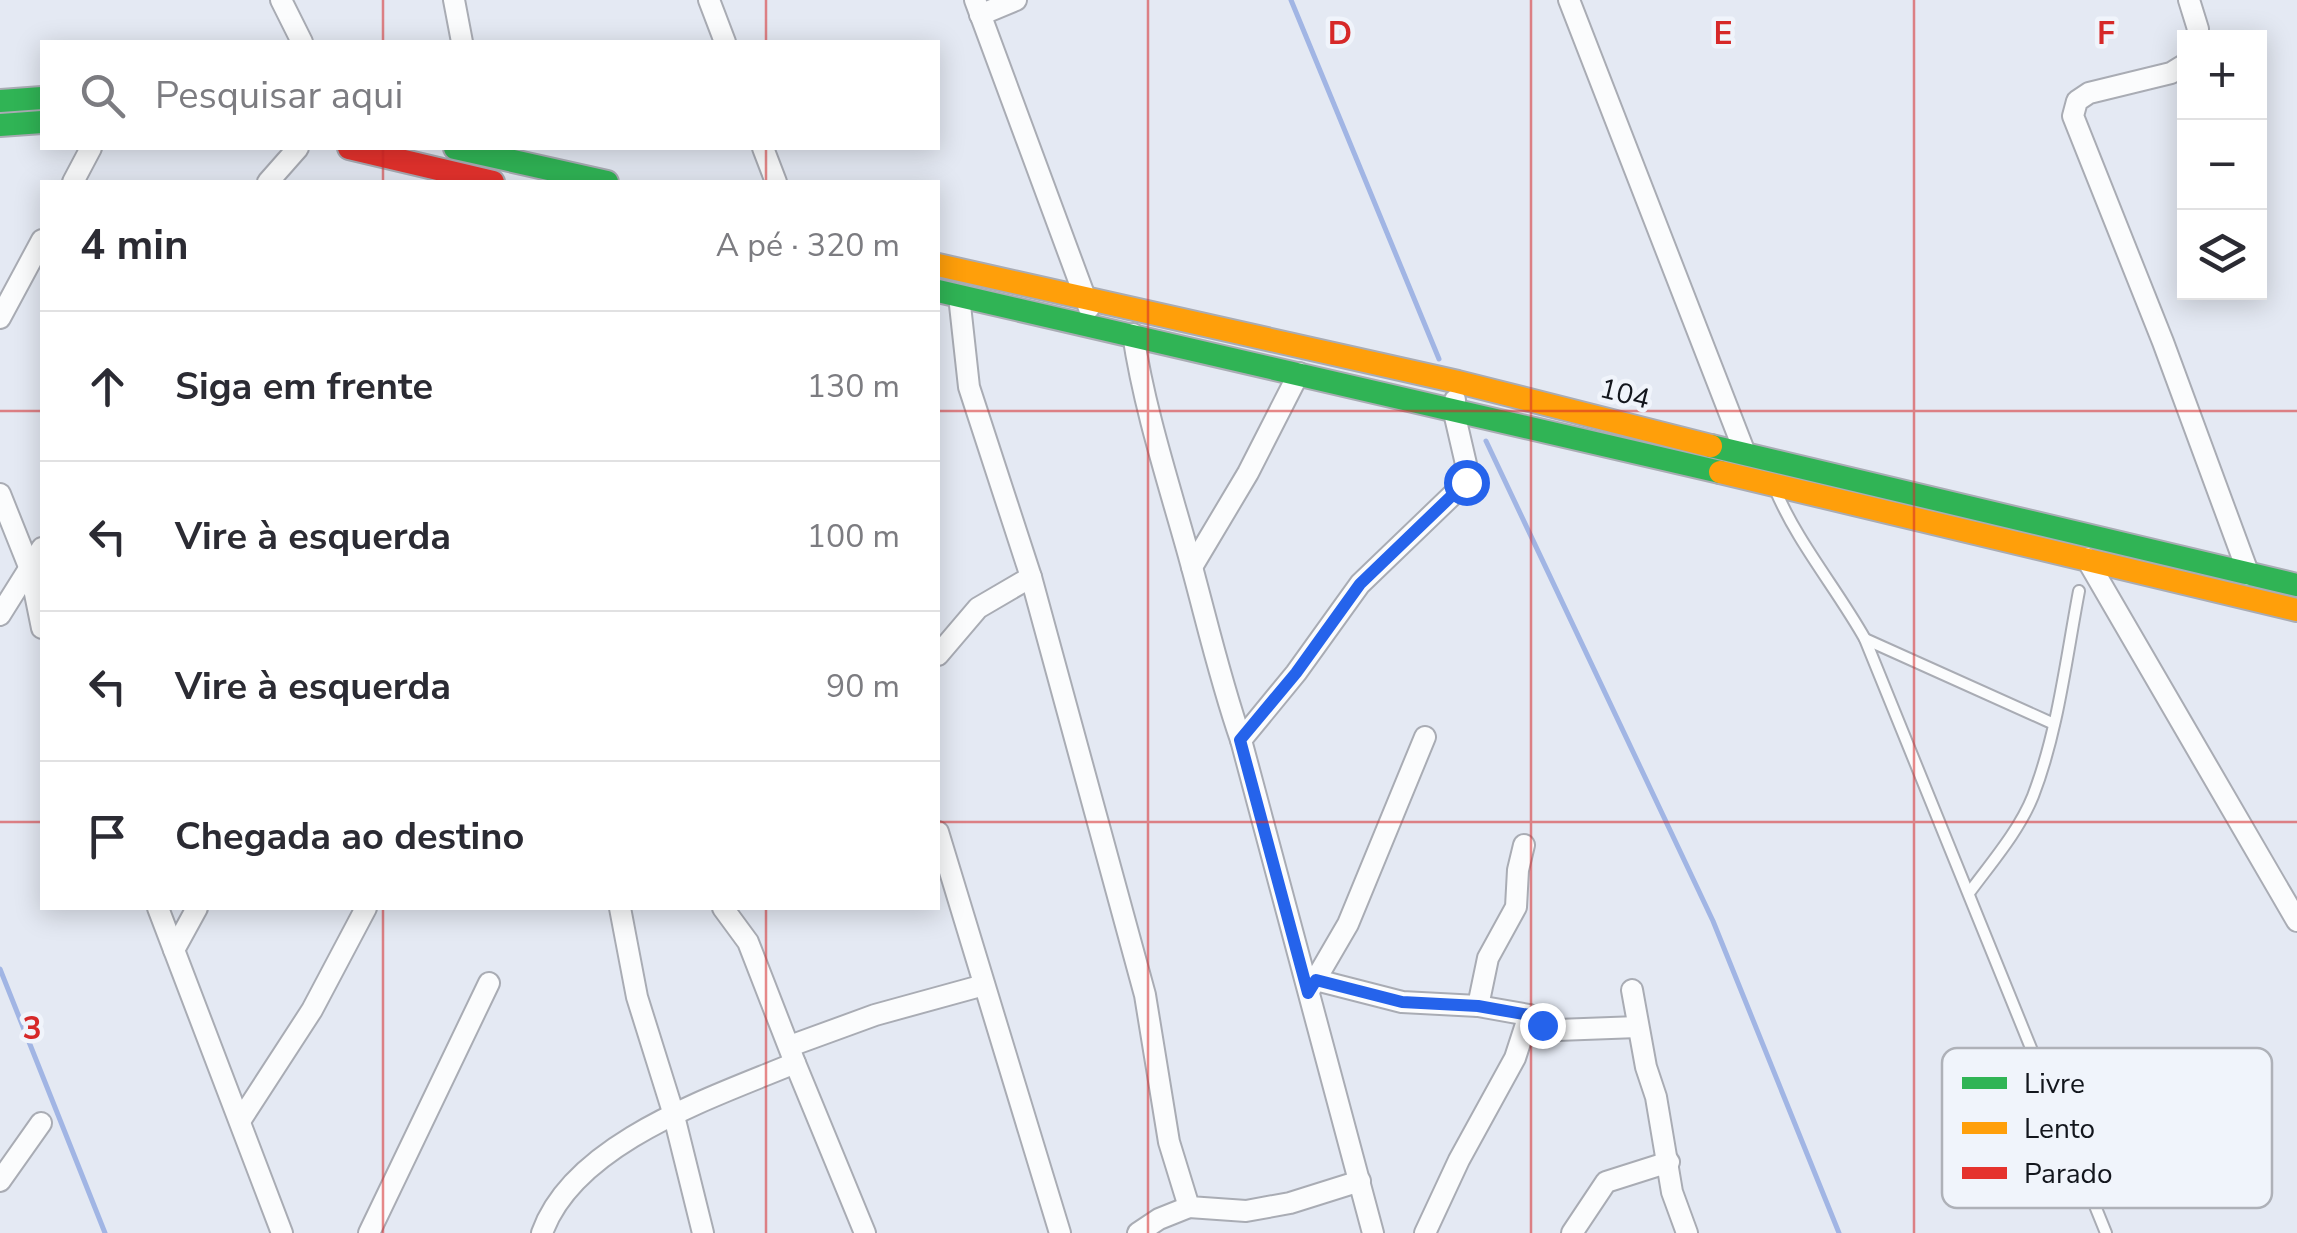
<!DOCTYPE html>
<html lang="pt">
<meta charset="utf-8">
<style>
:root{--surface:#fff;--page:#f7f7f7;--text:#2b2b33;--muted:#7c7c81;--line:#e1e1e2}
body{margin:0;font-family:"Nunito Sans",sans-serif;background:var(--page);color:var(--text)}
.controls{position:absolute;right:30px;top:30px;display:grid;overflow:hidden;border-radius:0px;box-shadow:0 5px 25px #0003}
.controls button{width:90px;height:90px;display:grid;place-items:center;padding:0;border:0;border-bottom:2px solid var(--line);background:var(--surface);color:var(--text);font:50px sans-serif}
.stop{position:absolute;width:30px;height:30px;margin:-22px;border:8px solid #2563eb;border-radius:50%;background:#fff}
.stop.end{background:#2563eb;border-color:#fff;box-shadow:0 2px 10px #0008}
.list{margin:0;padding:0;list-style:none}
h2{display:flex;justify-content:space-between;align-items:center;height:130px;margin:0;padding:0 40px;font-size:42px}
h2 small{font-size:32px;font-weight:400;color:var(--muted)}
.list li{display:grid;grid-template-columns:65px 1fr auto;gap:30px;align-items:center;box-sizing:border-box;height:150px;padding:0 40px;border-top:2px solid var(--line)}
.list b{display:block;font-size:38px;white-space:nowrap}
.list em{font-size:32px;font-style:normal;color:var(--muted)}
.icon{flex:none;width:55px;height:55px;fill:none;stroke:currentColor;stroke-width:2;stroke-linecap:round;stroke-linejoin:round}
.map{position:relative;flex:none;width:2297px;height:1233px;overflow:hidden}
.search{position:absolute;background:var(--surface);box-shadow:0 5px 25px #0003;left:40px;top:40px;width:900px;height:110px;display:flex;align-items:center;gap:25px;box-sizing:border-box;padding:0 35px;border-radius:0px;color:var(--muted);font-size:38px}
.panel{position:absolute;background:var(--surface);box-shadow:0 5px 25px #0003;left:40px;top:180px;width:900px;height:730px;border-radius:0px}
.map>svg:first-child{display:block}
.lines{fill:none;stroke-linecap:round;stroke-linejoin:round}
.stream{stroke:#a1b5e4;stroke-width:5}
.lane-casing{stroke:#a9acb4;stroke-width:14}
.street-casing{stroke:#a9acb4;stroke-width:24}
.fast-casing{stroke:#a9acb4;stroke-width:26}
.slow-casing{stroke:#a9acb4;stroke-width:26}
.jam-casing{stroke:#a9acb4;stroke-width:26}
.lane{stroke:#fbfcfd;stroke-width:10}
.street{stroke:#fbfcfd;stroke-width:20}
.fast{stroke:#30b455;stroke-width:22}
.slow{stroke:#ff9f0a;stroke-width:22}
.jam{stroke:#e5322d;stroke-width:22}
.route{stroke:#2563eb;stroke-width:12}
.grid{fill:none;stroke:#d62828;stroke-width:2.5;stroke-opacity:0.55}
.labels{text-anchor:middle;stroke-width:9;stroke-linejoin:round;paint-order:stroke}
.street-label{font-size:28px;fill:#13161d;stroke:#f0f4fb}
.key{fill:#f0f4fb;stroke:#aeb1b8;stroke-width:2.5}
.key-label{font-size:28px;fill:#13161d}
.grid-label{font-size:32px;text-anchor:middle;font-weight:bold;fill:#d62828;stroke:#f0f4fb;stroke-width:9;stroke-linejoin:round;paint-order:stroke}
</style>
<div class="map">
<svg width="2297" height="1233" viewBox="0 0 2297 1233">
<rect width="100%" height="100%" fill="#e4e9f3"/>
<g class="lines">
<g class="stream">
<polyline points="1291,0 1439,359"/>
<polyline points="1486,441 1713,921 1839,1233"/>
<polyline points="0,969 105,1233"/>
</g>
<defs>
<g id="lane">
<path d="M 1775,489 C 1797,542 1837,589 1865,639 L 2106,1233"/>
<polyline points="1865,639 2054,724"/>
<path d="M 1969,893 C 1991,863 2019,831 2033,796 C 2058,731 2066,659 2079,591"/>
</g>
<g id="street">
<polyline points="281,0 302,42"/>
<polyline points="454,0 462,42"/>
<polyline points="709,0 725,42"/>
<polyline points="975,0 1089,308"/>
<polyline points="1569,0 1745,453"/>
<polyline points="2189,0 2198,29 2196,38"/>
<polyline points="980,15 1016,0"/>
<polyline points="2184,65 2171,73 2089,93 2077,101 2073,116 2163,342 2249,575"/>
<polyline points="763,148 776,182"/>
<polyline points="73,182 91,148"/>
<polyline points="268,182 298,148"/>
<polyline points="0,318 42,240"/>
<path d="M 1133,334 C 1144,407 1167,478 1187,549 C 1205,613 1219,677 1241,740 L 1373,1233"/>
<polyline points="0,494 30,569 42,628"/>
<polyline points="2086,558 2297,921"/>
<polyline points="1192,567 1248,473 1299,373"/>
<polyline points="1031,577 1145,995 1169,1142 1189,1207 1246,1211 1290,1203 1360,1181"/>
<polyline points="0,615 42,548"/>
<polyline points="938,655 978,608 1031,577 969,387 959,296"/>
<polyline points="1241,740 1296,673 1360,584 1466,482 1466,464 1453,408 1455,400"/>
<polyline points="938,832 1060,1233"/>
<polyline points="158,908 282,1233"/>
<polyline points="620,908 637,997 673,1112 703,1233"/>
<polyline points="174,950 197,908"/>
<polyline points="1316,980 1402,1002 1478,1006 1529,1015 1542,1025 1557,1030 1638,1027"/>
<polyline points="1632,990 1646,1067 1656,1097 1672,1192 1687,1233"/>
<polyline points="1309,991 1348,924 1425,737"/>
<polyline points="1478,1006 1488,958 1516,907 1518,870 1524,845"/>
<polyline points="790,1046 875,1015 984,985"/>
<polyline points="795,1063 865,1233"/>
<polyline points="240,1121 312,1010 366,908"/>
<polyline points="0,1181 41,1123"/>
<polyline points="369,1233 489,983"/>
<path d="M 542,1233 C 574,1142 714,1097 795,1063 L 748,942 L 723,908"/>
<polyline points="1138,1233 1159,1219 1189,1207"/>
<polyline points="1425,1233 1459,1160 1515,1058 1529,1015"/>
<polyline points="1572,1233 1606,1182 1669,1162"/>
</g>
<g id="fast">
<polyline points="0,101 42,98"/>
<polyline points="0,125 42,122"/>
<polyline points="455,148 607,182"/>
<polyline points="938,291 1720,472"/>
<polyline points="1711,446 2297,585"/>
</g>
<g id="slow">
<polyline points="938,265 1458,382 1711,446"/>
<polyline points="1720,472 2297,610"/>
</g>
<polyline id="jam" points="349,148 493,182"/>
</defs>
<use href="#lane" class="lane-casing"/>
<use href="#street" class="street-casing"/>
<use href="#fast" class="fast-casing"/>
<use href="#slow" class="slow-casing"/>
<use href="#jam" class="jam-casing"/>
<use href="#lane" class="lane"/>
<use href="#street" class="street"/>
<use href="#fast" class="fast"/>
<use href="#slow" class="slow"/>
<use href="#jam" class="jam"/>
</g>
<g class="lines">
<polyline class="route" points="1466,482 1360,584 1296,673 1240,740 1308,993 1316,980 1402,1002 1478,1006 1529,1015 1542,1025"/>
</g>
<path class="grid" d="M 383,0 L 383,42M 766,0 L 766,42M 1148,0 L 1148,1233M 1531,0 L 1531,1233M 1914,0 L 1914,1233M 383,148 L 383,182M 766,148 L 766,182M 0,411 L 42,411M 938,411 L 2297,411M 0,822 L 42,822M 938,822 L 2297,822M 383,908 L 383,1233M 766,908 L 766,1233"/>
<g class="labels">
<g class="street-label">
<text transform="translate(1625 393) rotate(14)" y="10">104</text>
</g>
</g>
<rect x="1942" y="1048" width="330" height="160" rx="15" class="key"/>
<rect x="1962" y="1077" width="45" height="12" fill="#30b455"/>
<rect x="1962" y="1122" width="45" height="12" fill="#ff9f0a"/>
<rect x="1962" y="1167" width="45" height="12" fill="#e5322d"/>
<g class="key-label">
<text x="2024" y="1093">Livre</text>
<text x="2024" y="1138">Lento</text>
<text x="2024" y="1183">Parado</text>
</g>
<g class="grid-label">
<text x="1340" y="44">D</text>
<text x="1723" y="44">E</text>
<text x="2106" y="44">F</text>
<text x="32" y="1039">3</text>
</g>
</svg>
<div class="controls">
<button>+</button>
<button>−</button>
<button><svg class="icon" aria-label="layers" viewBox="0 0 24 24"><path d="M12 4l9 5-9 5-9-5zM3 14l9 5 9-5"/></svg></button>
</div>
<div class="stop" style="left:1466px;top:482px"></div>
<div class="stop end" style="left:1542px;top:1025px"></div>
<div class="search"><svg class="icon" aria-label="search" viewBox="0 0 24 24"><circle cx="10" cy="10" r="6"/><path d="M15 15l6 6"/></svg>Pesquisar aqui</div>
<section class="panel">
<h2>4 min<small>A pé · 320 m</small></h2>
<ul class="list">
<li><svg class="icon" aria-label="ahead" viewBox="0 0 24 24"><path d="M12 20V5M6 11l6-6 6 6"/></svg><div><b>Siga em frente</b></div><em>130 m</em></li>
<li><svg class="icon" aria-label="left" viewBox="0 0 24 24"><path d="M17 20v-9H6M10 6l-5 5 5 5"/></svg><div><b>Vire à esquerda</b></div><em>100 m</em></li>
<li><svg class="icon" aria-label="left" viewBox="0 0 24 24"><path d="M17 20v-9H6M10 6l-5 5 5 5"/></svg><div><b>Vire à esquerda</b></div><em>90 m</em></li>
<li><svg class="icon" aria-label="arrive" viewBox="0 0 24 24"><path d="M6 21V4h12l-3 4 3 4H6"/></svg><div><b>Chegada ao destino</b></div></li>
</ul>
</section>
</div>
